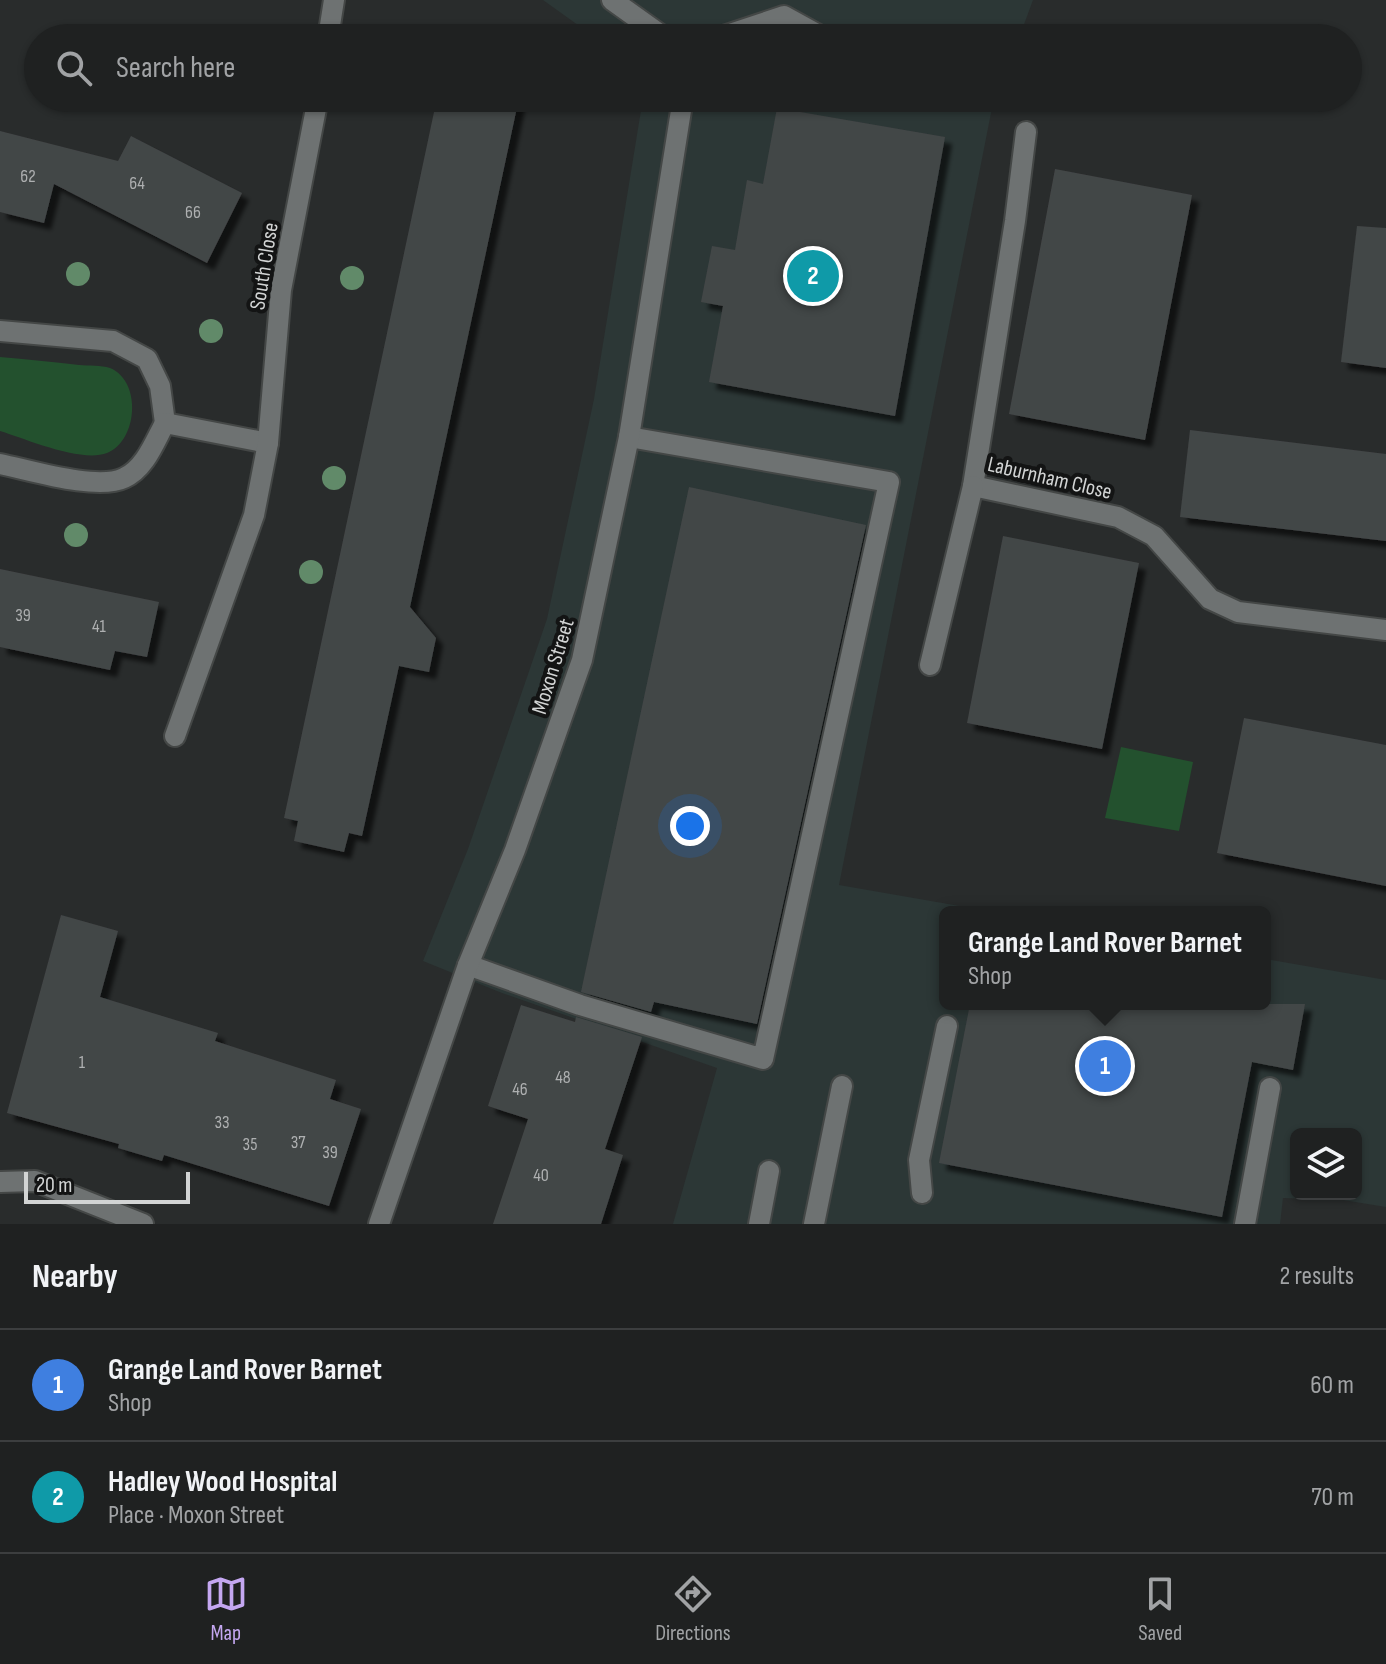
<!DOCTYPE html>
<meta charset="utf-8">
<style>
:root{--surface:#1f2121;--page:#2c2e2e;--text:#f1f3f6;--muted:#a1a3a5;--line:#3c3e3f;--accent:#c4a7f1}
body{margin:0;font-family:"Sofia Sans Condensed",sans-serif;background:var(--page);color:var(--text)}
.controls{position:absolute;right:24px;bottom:24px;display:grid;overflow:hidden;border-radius:12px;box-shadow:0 2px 6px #0004}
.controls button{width:72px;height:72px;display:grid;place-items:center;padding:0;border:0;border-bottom:2px solid var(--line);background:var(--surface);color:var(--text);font:40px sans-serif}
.scale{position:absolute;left:24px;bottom:20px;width:166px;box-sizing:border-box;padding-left:8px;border:4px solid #d2d4d4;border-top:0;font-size:22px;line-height:28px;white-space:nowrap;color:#d2d4d4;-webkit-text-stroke:6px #131414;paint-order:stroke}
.you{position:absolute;left:690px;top:826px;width:28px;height:28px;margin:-20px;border:6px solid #fff;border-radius:50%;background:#1a73e8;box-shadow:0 0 0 12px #1a73e833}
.badge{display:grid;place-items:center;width:52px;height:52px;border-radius:50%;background:var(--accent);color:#fff;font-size:26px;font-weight:700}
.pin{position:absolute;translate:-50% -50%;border:4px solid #fff;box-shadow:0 2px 8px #0006}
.popup{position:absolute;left:939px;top:906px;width:332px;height:104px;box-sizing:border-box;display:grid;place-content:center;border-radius:12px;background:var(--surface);filter:drop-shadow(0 2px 6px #0005);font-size:26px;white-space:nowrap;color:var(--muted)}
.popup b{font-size:30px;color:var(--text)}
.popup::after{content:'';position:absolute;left:50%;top:100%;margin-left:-16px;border:16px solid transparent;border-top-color:var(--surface)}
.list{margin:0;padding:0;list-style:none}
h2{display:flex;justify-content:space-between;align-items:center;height:104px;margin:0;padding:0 32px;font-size:34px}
h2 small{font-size:26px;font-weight:400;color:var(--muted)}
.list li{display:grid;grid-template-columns:52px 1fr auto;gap:24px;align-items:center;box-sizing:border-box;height:112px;padding:0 32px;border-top:2px solid var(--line)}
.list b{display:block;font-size:30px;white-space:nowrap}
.list p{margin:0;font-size:26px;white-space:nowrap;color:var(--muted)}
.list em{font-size:26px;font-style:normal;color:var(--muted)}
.icon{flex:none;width:44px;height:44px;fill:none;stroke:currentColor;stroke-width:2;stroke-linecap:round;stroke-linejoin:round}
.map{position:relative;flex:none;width:1386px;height:1224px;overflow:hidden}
.search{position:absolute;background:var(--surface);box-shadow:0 2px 6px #0004;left:24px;right:24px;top:24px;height:88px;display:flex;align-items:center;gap:20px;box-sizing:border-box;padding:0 28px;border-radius:44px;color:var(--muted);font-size:30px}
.sheet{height:328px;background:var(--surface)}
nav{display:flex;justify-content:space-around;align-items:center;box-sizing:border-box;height:112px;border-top:2px solid var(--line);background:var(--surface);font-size:22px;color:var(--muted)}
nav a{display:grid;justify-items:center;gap:4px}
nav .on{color:var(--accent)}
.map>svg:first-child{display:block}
.built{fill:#2c3736;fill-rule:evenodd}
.green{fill:#23512e}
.building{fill:#434647;filter:url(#shadow)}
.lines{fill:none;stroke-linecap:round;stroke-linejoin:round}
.minor-casing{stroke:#444746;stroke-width:24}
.minor{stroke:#6e7272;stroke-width:20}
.tree{fill:#618a69}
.labels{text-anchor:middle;stroke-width:8;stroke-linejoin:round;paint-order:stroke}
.number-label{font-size:18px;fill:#aeb0b1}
.street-label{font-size:22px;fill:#d2d4d4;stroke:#131414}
</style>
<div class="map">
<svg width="1386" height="1224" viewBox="0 0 1386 1224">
<defs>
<filter id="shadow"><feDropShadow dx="7" dy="7" stdDeviation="2" flood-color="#0009"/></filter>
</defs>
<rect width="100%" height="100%" fill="#292c2c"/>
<g class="built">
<polygon points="543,0 1033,0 1019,38 596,38"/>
<path d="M 643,98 L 997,98 L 991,113 L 839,885 L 994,912 L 945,912 L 945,1004 L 1265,1004 L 1265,959 L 1386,980 L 1386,1207 L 1343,1200 L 1283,1198 L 1280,1224 L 673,1224 L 717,1068 L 502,993 L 423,961 L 468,849 L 547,619 L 594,399 ZM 1296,1134 L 1356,1134 L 1356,1194 L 1296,1194 Z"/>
</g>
<g class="green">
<path d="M 0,357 C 26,359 53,362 79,365 C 89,366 101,365 110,368 C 142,381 138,441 107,453 C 81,463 26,439 0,431 Z"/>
<polygon points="1121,747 1193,762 1179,831 1105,818"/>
</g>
<g class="building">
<polygon points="437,98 519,98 410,607 436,638 429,672 399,666 362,836 349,833 344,852 294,841 298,821 284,818"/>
<polygon points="777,108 945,137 895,416 709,382 723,306 701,302 712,246 735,250 747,180 763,184"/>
<polygon points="0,131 118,161 131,136 242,193 207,263 54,184 44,223 0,212"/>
<polygon points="1055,169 1192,195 1145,440 1009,414"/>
<polygon points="1357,226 1386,228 1386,368 1341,362"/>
<polygon points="1190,430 1386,454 1386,541 1180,517"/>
<polygon points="689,487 866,525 757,1024 654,1002 651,1012 581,992"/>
<polygon points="1003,536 1139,563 1102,749 967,723"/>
<polygon points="0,569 159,602 147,657 115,651 110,670 0,647"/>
<polygon points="1244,718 1386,745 1386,886 1217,853"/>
<polygon points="61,915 118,931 100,997 218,1033 215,1041 336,1080 330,1099 361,1109 329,1206 164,1155 162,1161 118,1148 119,1144 7,1113"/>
<polygon points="970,1004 1305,1004 1293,1070 1252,1062 1222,1217 939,1163"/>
<polygon points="521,1005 575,1022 576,1017 642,1037 605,1149 623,1155 601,1224 493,1224 528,1119 488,1106"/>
</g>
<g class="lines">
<defs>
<g id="minor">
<polyline points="612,0 665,38"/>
<polyline points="328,38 334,0"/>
<polyline points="718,38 784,16 824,38"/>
<polyline points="1026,132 1015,221 973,486 1118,517 1154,536 1210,599 1238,612 1386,630"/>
<polyline points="0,331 113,341 147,359 160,386 165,423"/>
<path d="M 0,464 C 30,470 97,491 124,478 C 145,469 155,441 165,423 L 268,443"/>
<polyline points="930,665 973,486"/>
<polyline points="175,736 254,515 268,443 281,290 318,98"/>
<polyline points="468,965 580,1005 763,1059 889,482 629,437"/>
<polyline points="0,1182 35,1181 143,1224"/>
<polyline points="922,1193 919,1160 947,1026"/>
<polyline points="379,1224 468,965 515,850 582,660 629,437 683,98"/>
<polyline points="759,1224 769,1171"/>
<polyline points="814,1224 842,1086"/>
<polyline points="1245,1224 1270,1088"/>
</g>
</defs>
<use href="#minor" class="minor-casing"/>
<use href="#minor" class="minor"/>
</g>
<g class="tree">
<circle cx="78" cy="274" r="12"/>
<circle cx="352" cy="278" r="12"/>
<circle cx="211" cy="331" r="12"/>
<circle cx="334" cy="478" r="12"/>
<circle cx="76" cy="535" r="12"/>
<circle cx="311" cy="572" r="12"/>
</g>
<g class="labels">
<g class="number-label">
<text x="28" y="182">62</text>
<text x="137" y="189">64</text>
<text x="193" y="218">66</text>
<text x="23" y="621">39</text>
<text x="99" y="632">41</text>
<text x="82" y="1068">1</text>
<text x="563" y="1083">48</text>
<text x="520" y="1095">46</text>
<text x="222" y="1128">33</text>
<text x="298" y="1148">37</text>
<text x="250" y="1150">35</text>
<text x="330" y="1158">39</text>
<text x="541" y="1181">40</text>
</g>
<g class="street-label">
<text transform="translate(263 266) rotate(-81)" y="8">South Close</text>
<text transform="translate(1050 477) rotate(13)" y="8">Laburnham Close</text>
<text transform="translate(552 666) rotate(-73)" y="8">Moxon Street</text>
</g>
</g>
</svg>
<div class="controls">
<button><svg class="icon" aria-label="layers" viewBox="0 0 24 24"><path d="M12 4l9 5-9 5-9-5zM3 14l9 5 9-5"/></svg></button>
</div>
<div class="scale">20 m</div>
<div class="you"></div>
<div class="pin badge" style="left:1105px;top:1066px;background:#3f7fe0">1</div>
<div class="popup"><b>Grange Land Rover Barnet</b>Shop</div>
<div class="pin badge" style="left:813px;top:276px;background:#0f9aa8">2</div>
<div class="search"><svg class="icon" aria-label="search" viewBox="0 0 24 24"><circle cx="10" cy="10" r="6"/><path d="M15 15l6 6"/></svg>Search here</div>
</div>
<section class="sheet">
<h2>Nearby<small>2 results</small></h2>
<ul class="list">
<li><span class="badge" style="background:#3f7fe0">1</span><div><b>Grange Land Rover Barnet</b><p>Shop</p></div><em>60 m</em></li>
<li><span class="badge" style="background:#0f9aa8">2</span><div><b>Hadley Wood Hospital</b><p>Place · Moxon Street</p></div><em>70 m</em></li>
</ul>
</section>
<nav>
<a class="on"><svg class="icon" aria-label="map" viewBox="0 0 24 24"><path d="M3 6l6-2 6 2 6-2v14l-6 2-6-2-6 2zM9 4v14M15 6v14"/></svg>Map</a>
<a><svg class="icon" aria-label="directions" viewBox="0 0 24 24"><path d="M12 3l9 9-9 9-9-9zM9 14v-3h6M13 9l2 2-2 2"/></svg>Directions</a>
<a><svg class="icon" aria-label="saved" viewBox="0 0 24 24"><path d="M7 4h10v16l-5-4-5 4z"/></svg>Saved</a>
</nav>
